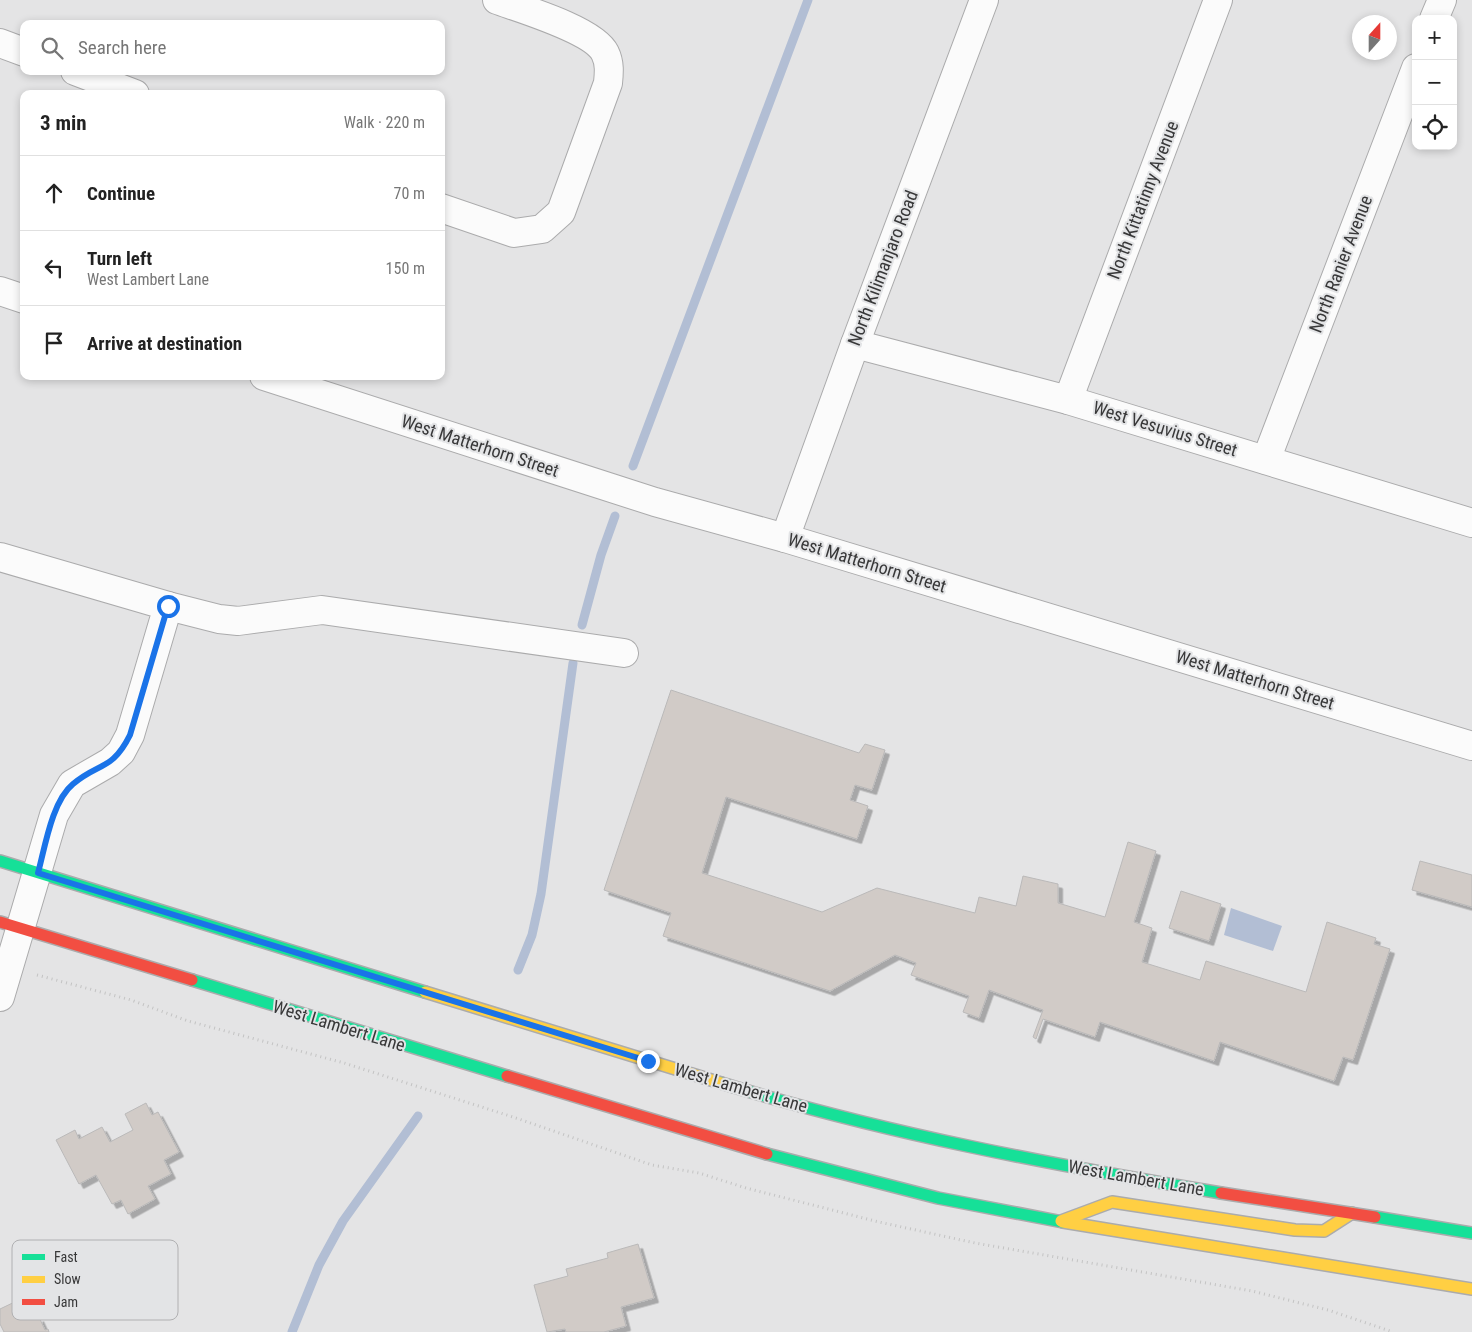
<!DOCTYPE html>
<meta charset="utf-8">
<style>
:root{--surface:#fff;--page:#f6f6f6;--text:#222;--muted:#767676;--line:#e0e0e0}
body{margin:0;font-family:"Roboto Condensed",sans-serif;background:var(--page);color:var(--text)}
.controls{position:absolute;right:15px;top:15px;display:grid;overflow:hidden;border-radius:10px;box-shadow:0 2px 8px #0003}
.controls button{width:45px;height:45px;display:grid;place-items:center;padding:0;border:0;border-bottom:1px solid var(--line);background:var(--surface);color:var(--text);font:25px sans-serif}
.compass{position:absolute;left:1352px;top:15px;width:45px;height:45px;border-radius:50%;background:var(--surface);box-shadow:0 2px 8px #0003;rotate:21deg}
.stop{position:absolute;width:15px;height:15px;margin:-11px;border:4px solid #1a73e8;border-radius:50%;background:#fff}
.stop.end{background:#1a73e8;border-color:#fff;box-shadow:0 1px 5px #0008}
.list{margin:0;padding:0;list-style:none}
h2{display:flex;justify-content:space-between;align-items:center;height:65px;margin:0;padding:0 20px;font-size:21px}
h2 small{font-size:16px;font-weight:400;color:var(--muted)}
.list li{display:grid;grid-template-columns:32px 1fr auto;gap:15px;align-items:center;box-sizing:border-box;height:75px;padding:0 20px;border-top:1px solid var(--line)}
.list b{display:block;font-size:19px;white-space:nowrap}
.list p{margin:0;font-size:16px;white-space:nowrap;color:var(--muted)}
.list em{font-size:16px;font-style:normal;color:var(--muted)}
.icon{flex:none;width:28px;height:28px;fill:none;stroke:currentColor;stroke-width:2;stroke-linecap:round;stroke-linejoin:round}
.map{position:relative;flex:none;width:1472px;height:1332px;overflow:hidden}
.search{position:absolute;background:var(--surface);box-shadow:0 2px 8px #0003;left:20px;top:20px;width:425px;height:55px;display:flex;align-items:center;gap:12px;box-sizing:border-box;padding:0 18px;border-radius:10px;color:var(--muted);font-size:19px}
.panel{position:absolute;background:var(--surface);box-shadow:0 2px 8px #0003;left:20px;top:90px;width:425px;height:290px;border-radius:10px}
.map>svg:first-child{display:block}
.water{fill:#b2bed4}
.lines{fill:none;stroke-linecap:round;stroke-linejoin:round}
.stream{stroke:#b2bed4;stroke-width:9}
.building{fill:#d1cbc7;stroke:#bab9b9;filter:url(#shadow)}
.street-casing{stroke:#ababac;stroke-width:30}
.fast-casing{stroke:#ababac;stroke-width:14}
.slow-casing{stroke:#ababac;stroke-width:14}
.jam-casing{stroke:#ababac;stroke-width:14}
.path{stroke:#c3c3c3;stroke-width:3;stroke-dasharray:1 4;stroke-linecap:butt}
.street{stroke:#fbfbfb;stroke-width:28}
.fast{stroke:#16e098;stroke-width:11}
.slow{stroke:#ffcf43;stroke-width:11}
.jam{stroke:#f24e42;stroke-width:11}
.route{stroke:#1a73e8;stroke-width:6}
.labels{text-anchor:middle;stroke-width:4;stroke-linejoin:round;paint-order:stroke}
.street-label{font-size:18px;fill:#383839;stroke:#e3e4e6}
.key{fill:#e3e4e6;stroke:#b0b0b2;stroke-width:1}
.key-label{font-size:14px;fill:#383839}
</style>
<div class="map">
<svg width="1472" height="1332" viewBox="0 0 1472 1332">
<defs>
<filter id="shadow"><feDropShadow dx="4.5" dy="4.5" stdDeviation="0" flood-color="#0004"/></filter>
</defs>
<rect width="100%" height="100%" fill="#e4e4e5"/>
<polygon class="water" points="1231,908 1282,926 1273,951 1224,935"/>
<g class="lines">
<g class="stream">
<polyline points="633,466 808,0"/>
<polyline points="582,625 601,555 615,516"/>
<polyline points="518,970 532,935 541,894 573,663"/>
<polyline points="292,1332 319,1265 343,1221 418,1116"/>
</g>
</g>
<g class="building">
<polygon points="671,690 859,753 865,744 885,750 872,790 855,785 850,800 868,806 857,839 726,797 702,873 822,912 877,888 975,913 979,897 1016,906 1023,876 1058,884 1058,903 1105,917 1128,842 1156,851 1134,922 1152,928 1142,962 1200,980 1206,961 1306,992 1327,922 1376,938 1374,944 1390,949 1353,1060 1343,1057 1334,1081 1220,1042 1214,1061 1100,1022 1095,1037 1043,1019 1036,1039 1033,1037 1043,1010 989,990 979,1018 963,1012 969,996 911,975 916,963 895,955 830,991 663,936 671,913 604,890"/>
<polygon points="1420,861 1472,875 1472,907 1412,890"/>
<polygon points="1181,891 1221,904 1209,941 1169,928"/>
<polygon points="146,1103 152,1115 158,1112 179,1152 164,1160 171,1174 148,1186 155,1199 128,1214 121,1200 112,1204 96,1175 79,1184 56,1140 75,1130 79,1139 102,1127 110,1142 133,1130 125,1114"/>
<polygon points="638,1244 654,1298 621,1307 626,1326 604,1332 566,1332 565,1329 547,1332 534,1285 568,1276 566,1269 608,1258 607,1253"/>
<polygon points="25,1297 36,1320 39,1317 45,1330 48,1329 49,1332 4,1332 0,1324 0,1309"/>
</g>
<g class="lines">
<defs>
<g id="street">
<polyline points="1434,19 1442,0"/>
<polyline points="0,43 24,52"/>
<polyline points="75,71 135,94"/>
<path d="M 441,208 L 514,233 L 542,229 L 561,212 L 608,83 C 609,73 610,63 605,53 C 594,30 522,9 497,0"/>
<polyline points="0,291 24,299"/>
<polyline points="855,344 1068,400 1472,523"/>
<polyline points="264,376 655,502 785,538 1472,746"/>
<polyline points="1068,400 1218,0"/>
<polyline points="1266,460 1416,68"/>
<polyline points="785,538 855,344 984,0"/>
<polyline points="0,557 168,606 130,735 121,752 110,762 72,784 54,815 0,997"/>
<polyline points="168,606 219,619 238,621 322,610 624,653"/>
</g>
<g id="fast">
<polyline points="0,861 425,992"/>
<polyline points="192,980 507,1076"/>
<path d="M 721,1083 C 884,1133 1052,1165 1221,1193"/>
<polyline points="767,1154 938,1198 1063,1222"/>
<polyline points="1375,1217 1472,1233"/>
</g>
<g id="slow">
<polyline points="425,992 721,1083"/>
<polyline points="1061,1221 1112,1202 1295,1230 1324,1231 1352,1213"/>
<polyline points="1063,1222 1472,1289"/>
</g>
<g id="jam">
<polyline points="0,922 192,980"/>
<polyline points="507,1076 767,1154"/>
<polyline points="1221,1193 1375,1217"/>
</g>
</defs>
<use href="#street" class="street-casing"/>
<use href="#fast" class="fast-casing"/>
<use href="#slow" class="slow-casing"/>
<use href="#jam" class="jam-casing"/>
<polyline class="path" points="37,975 131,1000 188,1021 344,1063 513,1117 652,1165 699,1173 746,1188 879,1222 975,1243 1252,1291 1328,1310 1393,1332"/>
<use href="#street" class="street"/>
<use href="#fast" class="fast"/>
<use href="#slow" class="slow"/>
<use href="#jam" class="jam"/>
</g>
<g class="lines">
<path class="route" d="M 168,606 L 130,735 C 112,771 99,762 73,784 C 52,801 45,847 38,873 L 648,1061"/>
</g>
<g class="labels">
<g class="street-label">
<text transform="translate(1143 200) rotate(-69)" y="6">North Kittatinny Avenue</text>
<text transform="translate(1341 264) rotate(-69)" y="6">North Ranier Avenue</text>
<text transform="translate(883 268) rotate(-69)" y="6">North Kilimanjaro Road</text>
<text transform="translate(1165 429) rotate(17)" y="6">West Vesuvius Street</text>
<text transform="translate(480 446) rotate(18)" y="6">West Matterhorn Street</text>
<text transform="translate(867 563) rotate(17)" y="6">West Matterhorn Street</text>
<text transform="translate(1255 680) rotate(17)" y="6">West Matterhorn Street</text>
<text transform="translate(339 1026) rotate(17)" y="6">West Lambert Lane</text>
<text transform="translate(741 1088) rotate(16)" y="6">West Lambert Lane</text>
<text transform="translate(1136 1178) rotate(10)" y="6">West Lambert Lane</text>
</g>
</g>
<rect x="12" y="1240" width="166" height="80" rx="8" class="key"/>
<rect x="22" y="1254" width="23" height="6" fill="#16e098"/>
<rect x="22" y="1276" width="23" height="7" fill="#ffcf43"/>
<rect x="22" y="1299" width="23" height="6" fill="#f24e42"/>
<g class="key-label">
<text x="54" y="1262">Fast</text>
<text x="54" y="1284">Slow</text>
<text x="54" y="1307">Jam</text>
</g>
</svg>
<div class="controls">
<button>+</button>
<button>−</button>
<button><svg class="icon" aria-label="locate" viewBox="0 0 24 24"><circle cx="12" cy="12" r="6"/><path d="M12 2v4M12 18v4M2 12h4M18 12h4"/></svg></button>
</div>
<svg class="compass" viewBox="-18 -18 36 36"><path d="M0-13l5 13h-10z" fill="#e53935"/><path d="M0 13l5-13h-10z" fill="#767676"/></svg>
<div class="stop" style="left:168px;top:606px"></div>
<div class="stop end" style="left:648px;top:1061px"></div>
<div class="search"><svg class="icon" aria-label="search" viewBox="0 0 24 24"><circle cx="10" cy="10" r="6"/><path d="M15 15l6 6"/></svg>Search here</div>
<section class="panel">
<h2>3 min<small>Walk · 220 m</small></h2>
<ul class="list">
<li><svg class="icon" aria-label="ahead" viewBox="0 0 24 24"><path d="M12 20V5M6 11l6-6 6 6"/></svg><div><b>Continue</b></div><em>70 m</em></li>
<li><svg class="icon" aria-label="left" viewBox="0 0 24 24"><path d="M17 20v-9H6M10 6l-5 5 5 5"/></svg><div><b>Turn left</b><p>West Lambert Lane</p></div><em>150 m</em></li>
<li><svg class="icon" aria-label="arrive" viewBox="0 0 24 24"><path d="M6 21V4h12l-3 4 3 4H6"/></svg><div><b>Arrive at destination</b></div></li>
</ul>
</section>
</div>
